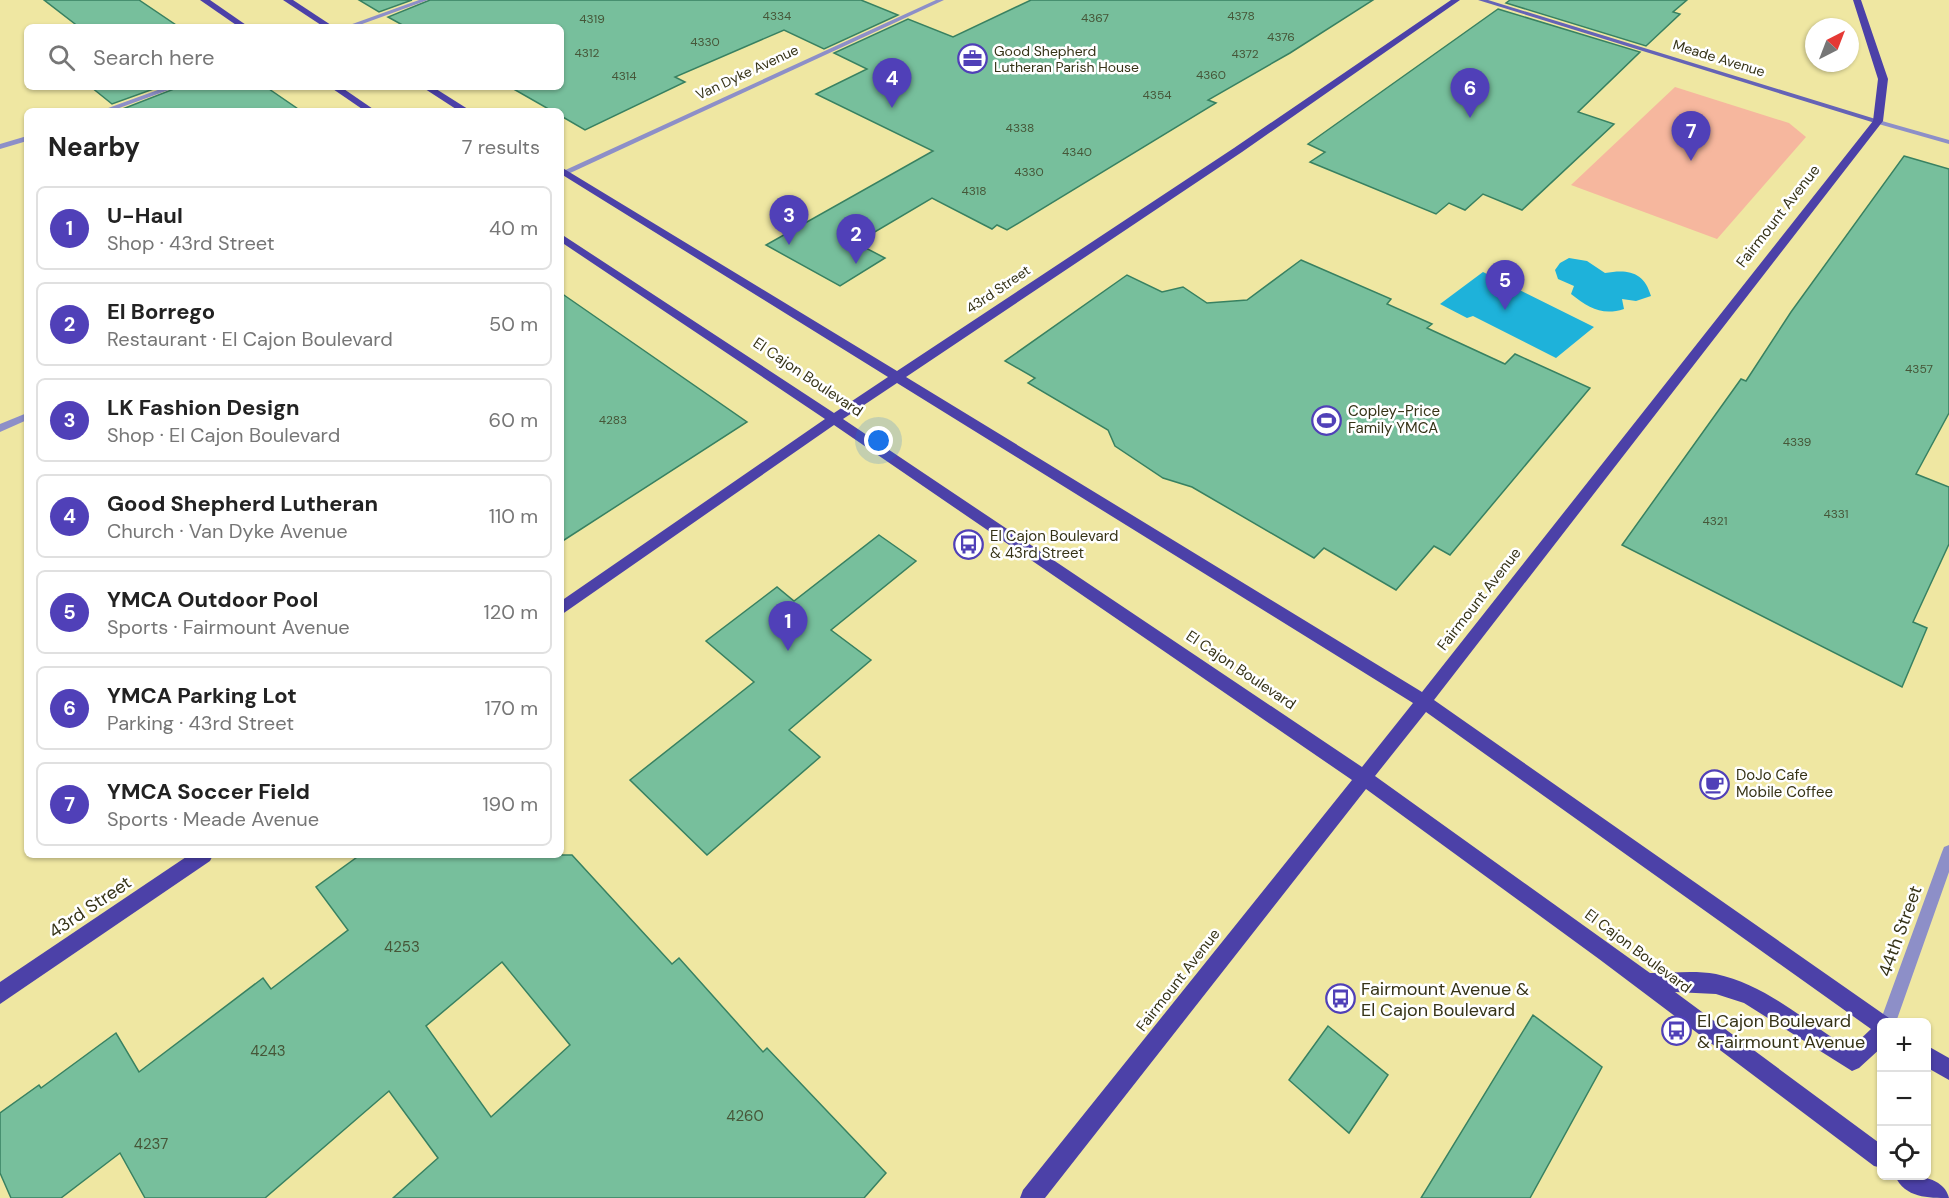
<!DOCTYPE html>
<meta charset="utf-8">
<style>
:root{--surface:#fff;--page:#f2f2f2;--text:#222;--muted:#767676;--line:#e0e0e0;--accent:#5040b8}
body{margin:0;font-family:"DM Sans",sans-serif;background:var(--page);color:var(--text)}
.controls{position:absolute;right:18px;bottom:18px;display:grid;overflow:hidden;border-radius:9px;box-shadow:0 2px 4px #0004}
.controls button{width:54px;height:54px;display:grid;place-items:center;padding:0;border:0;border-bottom:2px solid var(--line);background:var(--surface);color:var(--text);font:30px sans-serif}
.compass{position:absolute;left:1805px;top:18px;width:54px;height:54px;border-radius:50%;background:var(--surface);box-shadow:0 2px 4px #0004;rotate:42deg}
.you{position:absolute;left:879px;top:441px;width:21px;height:21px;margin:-15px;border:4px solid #fff;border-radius:50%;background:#1a73e8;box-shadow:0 0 0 9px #1a73e833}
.badge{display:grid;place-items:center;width:39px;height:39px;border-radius:50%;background:var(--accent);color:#fff;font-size:20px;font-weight:700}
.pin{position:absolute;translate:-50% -50px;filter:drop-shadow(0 2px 3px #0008)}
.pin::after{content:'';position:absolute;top:32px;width:21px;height:18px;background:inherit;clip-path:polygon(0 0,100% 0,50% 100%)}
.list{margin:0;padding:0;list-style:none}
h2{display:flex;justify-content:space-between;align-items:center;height:78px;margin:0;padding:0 24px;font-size:26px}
h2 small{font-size:20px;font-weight:400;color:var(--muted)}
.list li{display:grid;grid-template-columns:39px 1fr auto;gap:18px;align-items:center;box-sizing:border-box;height:84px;margin:0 12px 12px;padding:0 12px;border:2px solid var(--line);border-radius:9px}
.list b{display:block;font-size:22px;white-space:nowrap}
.list p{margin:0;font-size:20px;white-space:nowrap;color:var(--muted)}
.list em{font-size:20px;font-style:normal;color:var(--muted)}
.icon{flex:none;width:33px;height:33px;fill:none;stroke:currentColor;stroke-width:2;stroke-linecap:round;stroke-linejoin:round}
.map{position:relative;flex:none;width:1949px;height:1198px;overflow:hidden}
.search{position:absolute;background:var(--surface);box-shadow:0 2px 4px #0004;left:24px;top:24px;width:540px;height:66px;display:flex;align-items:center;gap:15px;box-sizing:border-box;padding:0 21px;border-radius:9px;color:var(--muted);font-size:22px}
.panel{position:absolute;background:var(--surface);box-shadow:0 2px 4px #0004;left:24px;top:108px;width:540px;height:750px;border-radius:9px}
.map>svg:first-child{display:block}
.green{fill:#f6b79e}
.water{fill:#1eb2da}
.building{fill:#77bf9c;stroke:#388161;stroke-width:1.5;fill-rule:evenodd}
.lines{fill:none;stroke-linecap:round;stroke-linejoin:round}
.minor{fill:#8d8fc8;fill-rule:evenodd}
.tertiary{fill:#8d8fc8;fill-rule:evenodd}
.secondary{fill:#6563b6;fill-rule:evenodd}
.primary{fill:#4c41a8;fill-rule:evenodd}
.labels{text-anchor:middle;stroke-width:5;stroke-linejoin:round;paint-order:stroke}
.number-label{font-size:12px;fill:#465638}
.far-poi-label{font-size:14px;fill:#363317;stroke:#fff;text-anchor:start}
.far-street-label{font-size:14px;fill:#363317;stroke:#fff}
.street-label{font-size:15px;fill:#363317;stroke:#fff}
.poi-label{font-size:15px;fill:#363317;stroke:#fff;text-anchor:start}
.near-number-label{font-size:15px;fill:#465638}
.near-street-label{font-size:18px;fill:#363317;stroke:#fff}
.near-poi-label{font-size:18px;fill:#363317;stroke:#fff;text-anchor:start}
</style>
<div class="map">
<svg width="1949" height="1198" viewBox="0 0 1949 1198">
<rect width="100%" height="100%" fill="#efe7a2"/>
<polygon class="green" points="1675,87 1789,123 1806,137 1717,239 1571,185"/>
<g class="water">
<path d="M 1569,258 L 1587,261 L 1605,273 C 1627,269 1644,271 1651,296 L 1636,301 L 1622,299 L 1624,309 C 1602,316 1589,308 1571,294 L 1574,286 L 1558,279 L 1555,270 L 1560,263 Z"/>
<polygon points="1483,272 1594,327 1556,358 1473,316 1467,318 1440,304"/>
</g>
<g class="building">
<polygon points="44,0 139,0 179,27 79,27"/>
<polygon points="359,0 412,0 379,12"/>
<polygon points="430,0 861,0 898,15 824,49 784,30 675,77 685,82 585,130 561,116 561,111 552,111 510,87 561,87 561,27 406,27 388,17"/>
<polygon points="1031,0 1373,0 1290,53 1208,100 1216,103 1007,230 997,225 992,229 932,198 856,243 885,258 840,286 766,245 933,151 816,94 867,69 834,53 908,19 953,37"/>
<polygon points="1510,0 1687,0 1673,12 1680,14 1646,46 1506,3"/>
<polygon points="1498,9 1640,52 1578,112 1614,124 1522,210 1483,194 1465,210 1449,203 1436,214 1310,162 1325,152 1308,144"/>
<polygon points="91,87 159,87 112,104"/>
<polygon points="179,87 266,87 301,111 120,110"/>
<polygon points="1904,156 1949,169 1949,413 1916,474 1949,487 1949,544 1913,622 1927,628 1902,687 1622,545 1741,379 1746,381 1791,312"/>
<polygon points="1301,260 1391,299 1387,304 1432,324 1427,328 1505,364 1515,354 1590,388 1450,555 1434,546 1396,590 1324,548 1314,558 1192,487 1163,478 1115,446 1108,430 1028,383 1035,378 1005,361 1127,275 1162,292 1183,287 1207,303 1247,300"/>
<polygon points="561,293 747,422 561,542"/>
<polygon points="879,535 916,561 831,630 871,660 789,730 820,757 707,855 630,780 754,682 706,641 777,587 794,601"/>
<path d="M 360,855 L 572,855 L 672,964 L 679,958 L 763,1052 L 767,1048 L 886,1173 L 864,1198 L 393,1198 L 438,1158 L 389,1091 L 265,1198 L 145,1198 L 120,1153 L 61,1198 L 11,1198 L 0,1173 L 0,1113 L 39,1085 L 41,1088 L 116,1033 L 139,1072 L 263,978 L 271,989 L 348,930 L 316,887 ZM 502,962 L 570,1045 L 491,1117 L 426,1026 Z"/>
<polygon points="1533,1015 1602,1067 1530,1198 1421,1198"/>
<polygon points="1328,1026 1388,1075 1349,1133 1289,1080"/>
</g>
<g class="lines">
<g class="minor">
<polygon points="419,0 428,0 354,27 344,27"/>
<polygon points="166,87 177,87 111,111 100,111"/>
<polygon points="27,136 27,141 0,149 0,144"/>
<polygon points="27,413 27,420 0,432 0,424"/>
<polygon points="1949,845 1949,872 1896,1022 1882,1022 1882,1025 1880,1022 1942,852 1944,847"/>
</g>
<g class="tertiary">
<polygon points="936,0 944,0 568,174 561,172"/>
<polygon points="1875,119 1949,140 1949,144 1875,123"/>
</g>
<polygon class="secondary" points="1478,0 1488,0 1882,121 1875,123"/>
<g class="primary">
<polygon points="200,0 210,0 249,27 239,27"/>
<polygon points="283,0 293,0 334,27 324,27"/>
<path d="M 1451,0 L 1460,0 L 1242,152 L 906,377 L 1422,692 L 1873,121 L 1878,79 L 1853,0 L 1861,0 L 1888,79 L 1883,121 L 1434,700 L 1889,1018 L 1891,1022 L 1882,1022 L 1882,1047 L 1859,1068 L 1852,1071 L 1744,1003 L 1716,994 L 1675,992 L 1882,1145 L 1882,1168 L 1874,1166 L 1599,959 L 1366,789 L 1045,1198 L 1020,1198 L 1023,1190 L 1352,780 L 834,425 L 561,615 L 561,601 L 825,419 L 561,242 L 561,234 L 834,413 L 888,377 L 561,174 L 561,167 L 897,371 L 1234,148 ZM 897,383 L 1413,703 L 1362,767 L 843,419 ZM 1426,712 L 1871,1029 L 1850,1049 C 1807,1023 1767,985 1716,974 C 1695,970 1672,973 1650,973 L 1375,776 Z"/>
<polygon points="330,87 341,87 376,111 365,111"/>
<polygon points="422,87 433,87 471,111 459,111"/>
<polygon points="189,855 213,855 210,861 0,1004 0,982"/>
<polygon points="1926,1045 1949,1058 1949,1080 1926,1067"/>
<path d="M 1895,1176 C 1913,1174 1944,1176 1949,1198 C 1928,1198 1905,1198 1895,1176 Z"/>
</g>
</g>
<defs>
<symbol id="office-ring" viewBox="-11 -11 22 22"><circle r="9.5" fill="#fff" stroke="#5040b8" stroke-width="1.5"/><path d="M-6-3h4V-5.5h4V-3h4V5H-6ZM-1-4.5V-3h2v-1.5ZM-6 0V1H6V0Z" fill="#5040b8"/></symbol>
<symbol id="stadium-ring" viewBox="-11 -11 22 22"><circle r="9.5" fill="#fff" stroke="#5040b8" stroke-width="1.5"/><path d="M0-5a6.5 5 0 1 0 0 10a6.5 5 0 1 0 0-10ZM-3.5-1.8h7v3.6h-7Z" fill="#5040b8"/></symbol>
<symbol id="bus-ring" viewBox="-11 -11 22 22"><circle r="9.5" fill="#fff" stroke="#5040b8" stroke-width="1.5"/><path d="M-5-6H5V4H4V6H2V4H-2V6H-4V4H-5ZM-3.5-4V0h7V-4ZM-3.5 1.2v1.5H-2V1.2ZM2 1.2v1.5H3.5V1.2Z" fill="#5040b8"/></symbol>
<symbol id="cafe-ring" viewBox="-11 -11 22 22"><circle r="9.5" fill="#fff" stroke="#5040b8" stroke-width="1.5"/><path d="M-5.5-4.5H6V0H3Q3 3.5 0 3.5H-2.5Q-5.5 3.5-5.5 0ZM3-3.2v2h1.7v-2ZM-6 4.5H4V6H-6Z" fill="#5040b8"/></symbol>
</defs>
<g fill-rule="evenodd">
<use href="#office-ring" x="956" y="42" width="33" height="33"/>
<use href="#stadium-ring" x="1310" y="404" width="33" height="33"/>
<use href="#bus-ring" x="952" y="528" width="33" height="33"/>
<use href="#cafe-ring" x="1698" y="768" width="33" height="33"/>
<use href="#bus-ring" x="1324" y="982" width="33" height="33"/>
<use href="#bus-ring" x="1660" y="1014" width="33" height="33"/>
</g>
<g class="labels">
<g class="number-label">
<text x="777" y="20">4334</text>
<text x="1241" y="20">4378</text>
<text x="1095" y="22">4367</text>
<text x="592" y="23">4319</text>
<text x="1281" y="41">4376</text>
<text x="705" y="46">4330</text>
<text x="587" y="57">4312</text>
<text x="1245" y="58">4372</text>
<text x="1211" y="79">4360</text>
<text x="624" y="80">4314</text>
<text x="1157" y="99">4354</text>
<text x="1020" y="132">4338</text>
<text x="1077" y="156">4340</text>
<text x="1029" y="176">4330</text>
<text x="974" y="195">4318</text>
<text x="1919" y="373">4357</text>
<text x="613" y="424">4283</text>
<text x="1797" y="446">4339</text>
<text x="1836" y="518">4331</text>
<text x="1715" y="525">4321</text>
</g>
<g class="far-poi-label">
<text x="994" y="56">Good Shepherd<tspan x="994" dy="16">Lutheran Parish House</tspan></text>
</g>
<g class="far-street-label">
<text transform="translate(1719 58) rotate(17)" y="5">Meade Avenue</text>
<text transform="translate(747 72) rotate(-25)" y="5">Van Dyke Avenue</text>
<text transform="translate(998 289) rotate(-34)" y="5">43rd Street</text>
</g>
<g class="street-label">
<text transform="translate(1778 216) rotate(-52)" y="5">Fairmount Avenue</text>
<text transform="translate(808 377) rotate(34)" y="5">El Cajon Boulevard</text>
<text transform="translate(1479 599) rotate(-52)" y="5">Fairmount Avenue</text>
<text transform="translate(1241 670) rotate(34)" y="5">El Cajon Boulevard</text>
<text transform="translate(1638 951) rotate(37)" y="5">El Cajon Boulevard</text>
<text transform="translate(1178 980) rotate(-52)" y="5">Fairmount Avenue</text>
</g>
<g class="poi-label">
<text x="1348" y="416">Copley-Price<tspan x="1348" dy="17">Family YMCA</tspan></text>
<text x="990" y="541">El Cajon Boulevard<tspan x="990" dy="17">&amp; 43rd Street</tspan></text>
<text x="1736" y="780">DoJo Cafe<tspan x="1736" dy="17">Mobile Coffee</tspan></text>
</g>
<g class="near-number-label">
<text x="402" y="952">4253</text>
<text x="268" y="1056">4243</text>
<text x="745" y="1121">4260</text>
<text x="151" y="1149">4237</text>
</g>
<g class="near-street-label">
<text transform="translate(90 907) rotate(-34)" y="6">43rd Street</text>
<text transform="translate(1900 931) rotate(-70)" y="6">44th Street</text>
</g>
<g class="near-poi-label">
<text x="1361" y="995">Fairmount Avenue &amp;<tspan x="1361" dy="21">El Cajon Boulevard</tspan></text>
<text x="1697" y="1027">El Cajon Boulevard<tspan x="1697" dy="21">&amp; Fairmount Avenue</tspan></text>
</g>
</g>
</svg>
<div class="controls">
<button>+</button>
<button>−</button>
<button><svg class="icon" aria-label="locate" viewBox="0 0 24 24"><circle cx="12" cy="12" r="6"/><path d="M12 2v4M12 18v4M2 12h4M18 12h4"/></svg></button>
</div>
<svg class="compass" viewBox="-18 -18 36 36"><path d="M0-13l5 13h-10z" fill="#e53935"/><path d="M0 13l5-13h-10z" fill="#767676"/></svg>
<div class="you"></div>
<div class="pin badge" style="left:788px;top:651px">1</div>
<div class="pin badge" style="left:856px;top:264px">2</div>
<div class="pin badge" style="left:789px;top:245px">3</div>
<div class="pin badge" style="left:892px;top:108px">4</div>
<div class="pin badge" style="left:1505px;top:310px">5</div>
<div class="pin badge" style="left:1470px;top:118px">6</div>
<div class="pin badge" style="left:1691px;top:161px">7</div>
<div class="search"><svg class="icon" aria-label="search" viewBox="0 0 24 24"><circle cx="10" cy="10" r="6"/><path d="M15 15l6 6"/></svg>Search here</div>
<section class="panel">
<h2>Nearby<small>7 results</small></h2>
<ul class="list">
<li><span class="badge">1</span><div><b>U-Haul</b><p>Shop · 43rd Street</p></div><em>40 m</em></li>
<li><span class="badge">2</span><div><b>El Borrego</b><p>Restaurant · El Cajon Boulevard</p></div><em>50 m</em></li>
<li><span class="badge">3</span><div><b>LK Fashion Design</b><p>Shop · El Cajon Boulevard</p></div><em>60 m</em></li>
<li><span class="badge">4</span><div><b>Good Shepherd Lutheran</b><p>Church · Van Dyke Avenue</p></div><em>110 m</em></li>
<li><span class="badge">5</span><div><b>YMCA Outdoor Pool</b><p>Sports · Fairmount Avenue</p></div><em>120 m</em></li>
<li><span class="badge">6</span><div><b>YMCA Parking Lot</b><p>Parking · 43rd Street</p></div><em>170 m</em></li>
<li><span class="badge">7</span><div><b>YMCA Soccer Field</b><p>Sports · Meade Avenue</p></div><em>190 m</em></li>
</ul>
</section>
</div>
